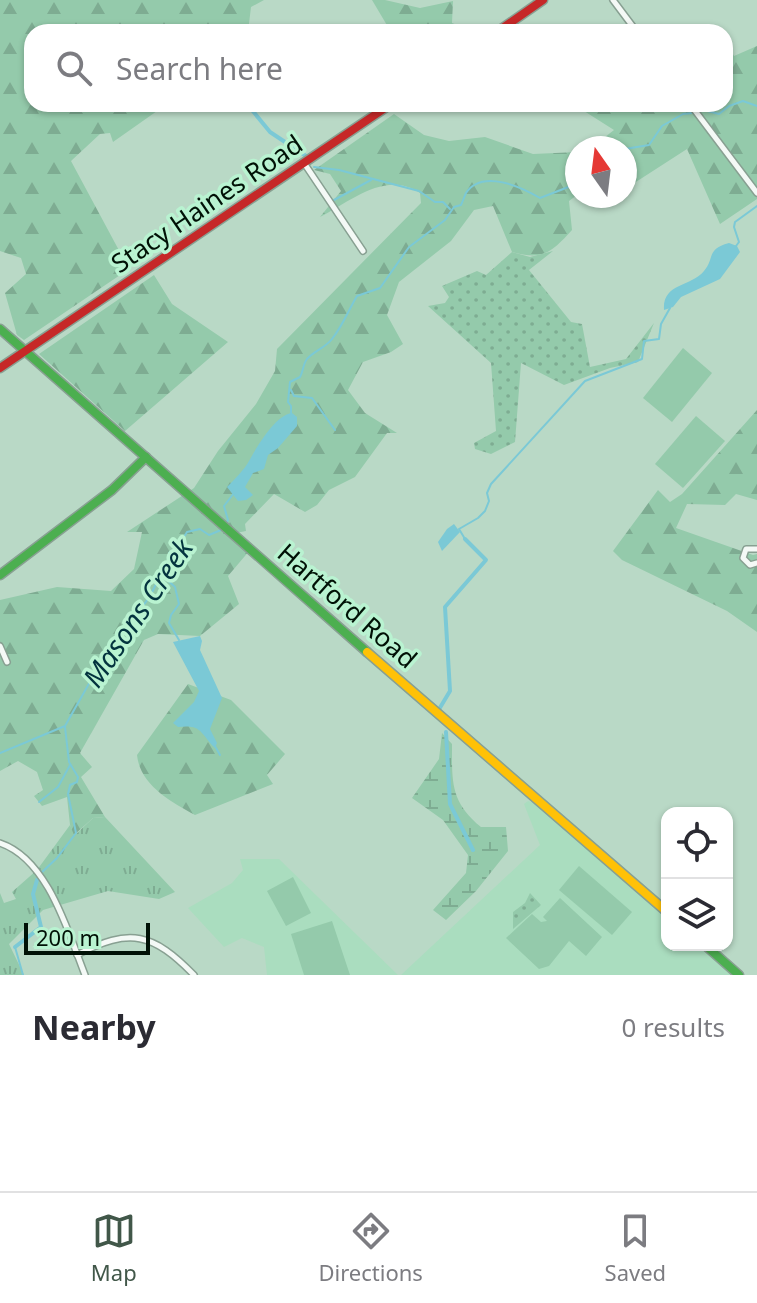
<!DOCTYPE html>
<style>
:root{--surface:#fff;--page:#f7f7f7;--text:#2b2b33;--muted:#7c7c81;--line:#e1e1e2;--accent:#415749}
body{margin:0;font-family:"Noto Sans",sans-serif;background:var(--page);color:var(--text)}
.controls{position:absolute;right:24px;bottom:24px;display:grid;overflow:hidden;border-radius:16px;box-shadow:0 2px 6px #0004}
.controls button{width:72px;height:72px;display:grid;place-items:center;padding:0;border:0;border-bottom:2px solid var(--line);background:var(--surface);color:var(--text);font:40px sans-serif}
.compass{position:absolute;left:565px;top:136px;width:72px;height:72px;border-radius:50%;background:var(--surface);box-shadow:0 2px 6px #0004;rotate:346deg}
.scale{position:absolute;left:24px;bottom:20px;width:126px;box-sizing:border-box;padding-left:8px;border:4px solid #001106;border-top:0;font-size:22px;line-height:28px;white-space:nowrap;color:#001106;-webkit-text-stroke:6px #b9f3d1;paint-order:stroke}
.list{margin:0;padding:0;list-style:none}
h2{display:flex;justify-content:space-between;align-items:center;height:104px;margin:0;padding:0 32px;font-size:34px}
h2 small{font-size:26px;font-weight:400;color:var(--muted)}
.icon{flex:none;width:44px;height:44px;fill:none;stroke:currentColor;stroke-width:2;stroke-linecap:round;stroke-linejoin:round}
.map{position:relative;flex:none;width:757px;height:975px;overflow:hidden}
.search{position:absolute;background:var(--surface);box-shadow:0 2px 6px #0004;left:24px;right:24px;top:24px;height:88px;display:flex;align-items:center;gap:20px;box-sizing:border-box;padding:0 28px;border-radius:24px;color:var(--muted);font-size:30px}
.sheet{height:216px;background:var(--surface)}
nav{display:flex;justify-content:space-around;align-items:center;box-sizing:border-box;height:112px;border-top:2px solid var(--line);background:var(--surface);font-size:22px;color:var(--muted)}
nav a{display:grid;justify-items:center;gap:4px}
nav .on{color:var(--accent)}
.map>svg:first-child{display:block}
.built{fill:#aaddbf}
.grass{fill:url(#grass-tufts)}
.forest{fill:url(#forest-firs)}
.wetland{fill:url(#wetland-marsh)}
.park{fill:url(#park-dots)}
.pitch{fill:#94caab}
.water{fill:#7bc9d6}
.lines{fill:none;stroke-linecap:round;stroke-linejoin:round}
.stream{stroke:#7bc9d6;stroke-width:2}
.canal{stroke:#7bc9d6;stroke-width:4}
.street-casing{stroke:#88a092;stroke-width:8}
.fast-casing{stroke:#88a092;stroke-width:11}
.slow-casing{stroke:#88a092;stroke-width:11}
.jam-casing{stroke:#88a092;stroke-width:11}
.street{stroke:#f4f9f6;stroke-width:5}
.fast{stroke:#4caf50;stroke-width:8}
.slow{stroke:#ffc107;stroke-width:8}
.jam{stroke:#c62828;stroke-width:8}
.labels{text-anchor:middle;stroke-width:7;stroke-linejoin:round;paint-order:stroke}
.street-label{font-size:26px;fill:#001106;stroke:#b9f3d1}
.water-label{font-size:28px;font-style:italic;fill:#03333e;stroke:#b9f3d1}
</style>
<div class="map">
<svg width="757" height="975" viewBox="0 0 757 975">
<defs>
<pattern id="grass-tufts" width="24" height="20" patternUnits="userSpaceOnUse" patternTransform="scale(2)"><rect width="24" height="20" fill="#94caab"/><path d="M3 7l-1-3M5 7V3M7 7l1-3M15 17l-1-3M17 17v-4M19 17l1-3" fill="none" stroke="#7eac92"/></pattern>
<pattern id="forest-firs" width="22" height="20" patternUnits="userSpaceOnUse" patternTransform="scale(2)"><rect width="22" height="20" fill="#94caab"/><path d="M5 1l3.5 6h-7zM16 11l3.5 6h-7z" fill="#7eac92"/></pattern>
<pattern id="wetland-marsh" width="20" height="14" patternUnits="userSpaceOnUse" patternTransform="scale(2)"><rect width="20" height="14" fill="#94caab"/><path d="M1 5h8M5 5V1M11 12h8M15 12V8" fill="none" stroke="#7eac92"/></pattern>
<pattern id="park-dots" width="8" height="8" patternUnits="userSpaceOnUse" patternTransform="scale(2)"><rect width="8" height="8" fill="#94caab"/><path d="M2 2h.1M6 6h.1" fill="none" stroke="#7eac92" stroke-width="1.8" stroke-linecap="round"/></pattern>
</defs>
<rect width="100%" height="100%" fill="#b9d9c6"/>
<g class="built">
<polygon points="528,801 534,803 667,916 667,945 701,945 732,975 401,975 540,845 524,804"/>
<polygon points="240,859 279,859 398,975 267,975 264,947 242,938 224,947 188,908 232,883 243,870"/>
</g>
<polygon class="grass" points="105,817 175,892 159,899 108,891 43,910 9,944 24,975 0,975 0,893 4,903 16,899 12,892 37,870 70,825 75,835 93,818"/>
<g class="forest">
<polygon points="0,0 264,0 251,7 248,32 32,32 32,104 167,104 113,142 110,133 100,134 71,161 129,269 24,340 17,335 5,293 26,274 21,258 0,251"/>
<polygon points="372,0 385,0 420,8 453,1 452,23 474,32 391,32"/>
<polygon points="757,46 757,199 720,224 687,149 625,189 625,148 591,148 614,130 573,104 601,104 611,110 623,104 725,104 725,54 731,51 734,56"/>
<path d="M 394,114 L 424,135 L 449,141 L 485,137 L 533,154 L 577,152 L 577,195 L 569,201 L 572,230 C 552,252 543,261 512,252 L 493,206 L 474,210 L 451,241 L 399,282 L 387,315 L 403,344 L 391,352 L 363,362 L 348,390 L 365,413 L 397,433 L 387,433 L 355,477 L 329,490 L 317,505 L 305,512 L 274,494 L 245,524 L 246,531 L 231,534 L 250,550 L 228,576 L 239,604 L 200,636 L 158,634 L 144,640 L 80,753 L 92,767 L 81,777 L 105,817 L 93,818 L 74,835 L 70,825 L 67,797 L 42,806 L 34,796 L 43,790 L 37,772 L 18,761 L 0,771 L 0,600 L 57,587 L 111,591 L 134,569 L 142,532 L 127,532 L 194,488 L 218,451 L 256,404 L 275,371 L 277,349 L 421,203 L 420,193 C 386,170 351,201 320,217 L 341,191 L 330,174 L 314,170 Z"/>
<polygon points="154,275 172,304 228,342 125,431 39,354"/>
<polygon points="757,410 757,500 736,494 725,505 687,504 676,528 753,555 757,554 757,632 727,611 622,560 613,551 658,490 670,502 682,494"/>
<path d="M 188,684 L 231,700 L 285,754 L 267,775 L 273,784 L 195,815 C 171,802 140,785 137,755 Z"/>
</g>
<path class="wetland" d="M 442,733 L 452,744 C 452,781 450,802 481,827 L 506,827 L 508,851 L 476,891 L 446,920 L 433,910 L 466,873 L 468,855 L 443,820 L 412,798 L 439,759 Z"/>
<g class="park">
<polygon points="553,251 529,270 571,322 582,324 590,367 626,359 654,323 638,362 610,368 564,385 521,363 515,442 491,454 475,449 474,443 496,431 491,363 428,306 445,303 449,297 442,286 477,271 486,275 512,252 530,257"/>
<polygon points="530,893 541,905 513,929 513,912 525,903"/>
</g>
<g class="pitch">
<polygon points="683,348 712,373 672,422 643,398"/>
<polygon points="696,416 725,441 683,488 655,464"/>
<polygon points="579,866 632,912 612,935 559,890"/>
<polygon points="293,877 311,913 286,926 267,891"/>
<polygon points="560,898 602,937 586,956 569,941 549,966 539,969 506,938 532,914 541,922 547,921 543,917"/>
<polygon points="332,921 350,975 304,975 291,934"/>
</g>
<g class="water">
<path d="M 729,243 L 737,246 L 740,252 L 720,279 L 681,297 L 673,307 L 664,310 C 662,283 691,287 704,271 C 715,258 706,249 729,243 Z"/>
<path d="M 292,413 L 297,417 L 297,426 L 278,448 L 268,455 L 264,469 L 253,473 L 245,487 L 253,495 L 246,500 L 238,501 L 227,487 C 234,480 244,470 249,461 C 257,447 275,415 292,413 Z"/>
<polygon points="454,524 460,532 442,551 438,542 447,529"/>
<path d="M 200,636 L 202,641 L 200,650 L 222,698 L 210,729 L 217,743 L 215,748 C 200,733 202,724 178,727 L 173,723 L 194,702 L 199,691 L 173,642 Z"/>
</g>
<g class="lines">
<g class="stream">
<polyline points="700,109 719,114 729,106 743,101 757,106"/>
<polyline points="625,149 649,145 662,126 683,114 692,113"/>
<polyline points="314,167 339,170 419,191 435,202 443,202 450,209"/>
<polyline points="334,200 371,180"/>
<polyline points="736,246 739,242 734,227 735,222 757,206"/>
<polyline points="291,390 294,396 312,398 335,430"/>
<path d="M 291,414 L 291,406 L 288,402 L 290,382 L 300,377 C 303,372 303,364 307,359 C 314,351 325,348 332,339 C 343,325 348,311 357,296 L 380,288 L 409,247 L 445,220 L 454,207 L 461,205 C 463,201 464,197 466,193 C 482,168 523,188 540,198 L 571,186 L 577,187"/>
<polyline points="225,525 228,520 224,506 234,493"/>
<polyline points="465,539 459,529 478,518 485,511 489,501 487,493 491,484 585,381 642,359 644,341 659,339 661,324 670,308"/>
<polyline points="162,575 175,587 179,604 171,615 169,623 179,640"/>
<polyline points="215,746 220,755"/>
<path d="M 0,753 L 65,726 L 99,666 L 116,650 C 117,632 140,613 149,597 C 154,590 157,581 161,574 L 160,571 L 169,563 L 169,553 L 179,545 L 187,532 L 200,529 L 209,535 L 221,530"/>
<polyline points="39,802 58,787 70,765"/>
<polyline points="41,873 57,858 76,833 68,794 70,785 77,782 78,777 69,762 65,727"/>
<polyline points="15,947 23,975"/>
</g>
<g class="canal">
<polyline points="247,104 270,132 306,156"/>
<polyline points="438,711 450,691 445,607 486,560 465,539"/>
<polyline points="446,732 450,804 473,850"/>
<polyline points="15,947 41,927 33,894 37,880"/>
</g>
<defs>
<g id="street">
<polyline points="613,0 637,32"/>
<polyline points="690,104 757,193"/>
<polyline points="304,163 363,251"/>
<polyline points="757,549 746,549 743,558 750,565 757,563"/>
<polyline points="0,646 7,662"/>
<path d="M 0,843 C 48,859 68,932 85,975"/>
<path d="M 77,955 C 130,927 153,933 194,975"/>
</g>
<g id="fast">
<polyline points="0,329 367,652"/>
<polyline points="0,575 112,490 146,457"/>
<polyline points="705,945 739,975"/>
</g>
<polyline id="slow" points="367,652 667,912"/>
<g id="jam">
<polyline points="497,32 543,0"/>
<polyline points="0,368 391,104"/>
</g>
</defs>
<use href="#street" class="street-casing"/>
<use href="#fast" class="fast-casing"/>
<use href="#slow" class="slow-casing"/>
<use href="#jam" class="jam-casing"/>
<use href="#street" class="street"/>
<use href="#fast" class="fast"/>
<use href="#slow" class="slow"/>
<use href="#jam" class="jam"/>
</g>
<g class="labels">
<g class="street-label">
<text transform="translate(207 204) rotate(-34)" y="9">Stacy Haines Road</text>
<text transform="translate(347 606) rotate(41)" y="9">Hartford Road</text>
</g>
<g class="water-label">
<text transform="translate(138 613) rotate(-56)" y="10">Masons Creek</text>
</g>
</g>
</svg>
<div class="controls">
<button><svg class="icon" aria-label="locate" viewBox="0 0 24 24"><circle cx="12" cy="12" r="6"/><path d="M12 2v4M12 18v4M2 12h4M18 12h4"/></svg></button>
<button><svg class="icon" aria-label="layers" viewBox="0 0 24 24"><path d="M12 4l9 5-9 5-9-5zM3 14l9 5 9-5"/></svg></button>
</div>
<svg class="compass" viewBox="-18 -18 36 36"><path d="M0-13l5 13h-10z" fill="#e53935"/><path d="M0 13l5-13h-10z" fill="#7c7c81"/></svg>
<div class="scale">200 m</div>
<div class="search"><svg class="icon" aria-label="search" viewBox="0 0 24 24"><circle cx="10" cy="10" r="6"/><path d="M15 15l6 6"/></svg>Search here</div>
</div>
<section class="sheet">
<h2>Nearby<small>0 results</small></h2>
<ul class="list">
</ul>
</section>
<nav>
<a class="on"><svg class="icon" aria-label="map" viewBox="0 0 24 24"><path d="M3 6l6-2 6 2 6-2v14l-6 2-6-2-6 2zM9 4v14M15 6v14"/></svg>Map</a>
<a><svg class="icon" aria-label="directions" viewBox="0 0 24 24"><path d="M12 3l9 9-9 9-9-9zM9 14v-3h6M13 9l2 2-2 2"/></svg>Directions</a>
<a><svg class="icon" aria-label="saved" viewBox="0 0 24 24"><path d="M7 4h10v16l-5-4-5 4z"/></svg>Saved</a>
</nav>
